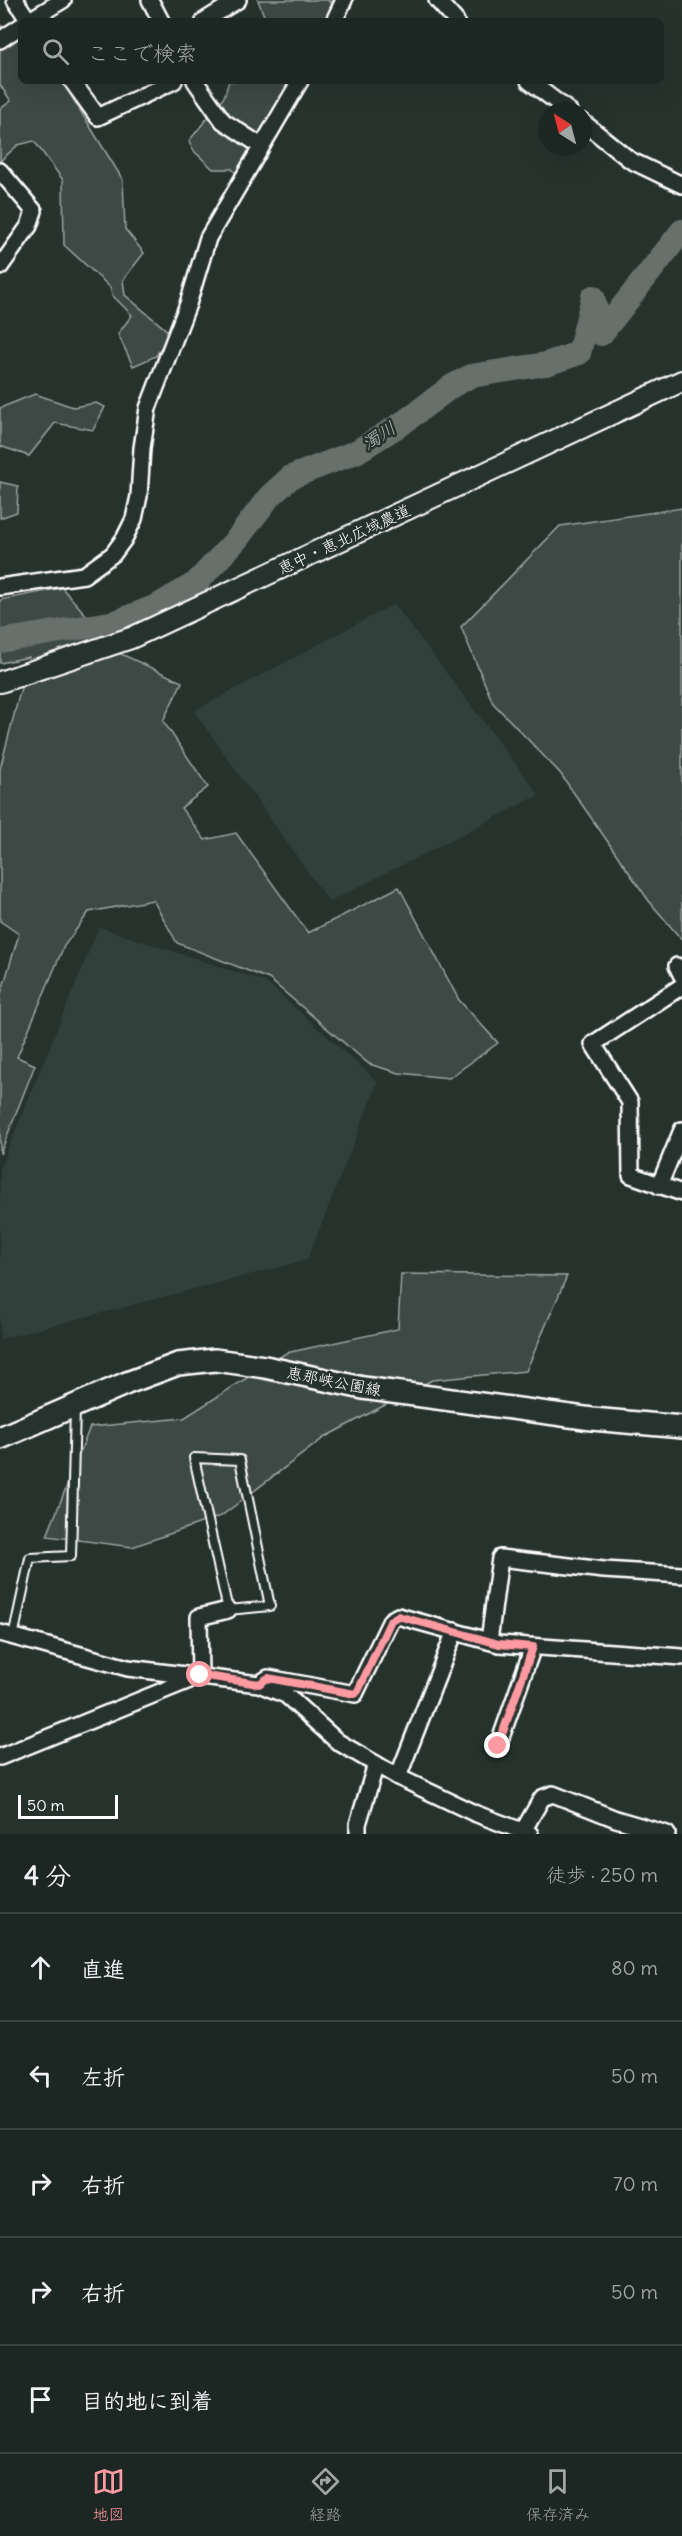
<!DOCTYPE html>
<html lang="ja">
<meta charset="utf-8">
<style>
:root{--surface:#1c2622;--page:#29322f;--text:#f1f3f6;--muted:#a0a5a5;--line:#3a4340;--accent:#ff9aa2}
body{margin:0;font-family:Delius,"Klee One",sans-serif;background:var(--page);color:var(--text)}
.compass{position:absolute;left:538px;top:102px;width:54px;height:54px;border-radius:50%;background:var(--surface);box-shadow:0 6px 24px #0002;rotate:324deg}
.scale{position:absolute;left:18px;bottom:15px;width:100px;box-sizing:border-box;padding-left:6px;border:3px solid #fff;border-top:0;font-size:16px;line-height:21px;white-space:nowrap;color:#fff;-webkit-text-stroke:4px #26332d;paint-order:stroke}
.stop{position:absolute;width:18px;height:18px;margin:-14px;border:4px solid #ff9aa2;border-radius:50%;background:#fff}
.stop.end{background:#ff9aa2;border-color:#fff;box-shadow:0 2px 6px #0008}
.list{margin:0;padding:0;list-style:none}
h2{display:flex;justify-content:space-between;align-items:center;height:78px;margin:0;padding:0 24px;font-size:26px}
h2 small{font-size:20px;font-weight:400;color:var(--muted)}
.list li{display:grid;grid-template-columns:39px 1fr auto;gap:18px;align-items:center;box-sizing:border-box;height:108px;padding:0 24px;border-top:2px solid var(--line)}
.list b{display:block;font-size:22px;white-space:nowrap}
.list em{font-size:20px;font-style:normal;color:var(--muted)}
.icon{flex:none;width:33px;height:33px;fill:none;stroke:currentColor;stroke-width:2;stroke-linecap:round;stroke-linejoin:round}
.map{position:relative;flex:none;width:682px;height:1834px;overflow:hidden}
.search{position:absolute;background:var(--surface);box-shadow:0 6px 24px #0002;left:18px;right:18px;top:18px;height:66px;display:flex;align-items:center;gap:15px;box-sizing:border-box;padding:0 21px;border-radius:9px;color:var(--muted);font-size:22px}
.sheet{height:618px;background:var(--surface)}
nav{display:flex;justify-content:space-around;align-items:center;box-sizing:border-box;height:84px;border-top:2px solid var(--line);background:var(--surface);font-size:16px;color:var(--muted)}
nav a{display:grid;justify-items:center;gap:3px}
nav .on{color:var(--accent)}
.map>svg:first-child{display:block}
.built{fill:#333f3a}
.green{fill:#3e4944;stroke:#9ea4a2;stroke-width:1.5}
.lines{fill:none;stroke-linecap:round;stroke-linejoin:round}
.river{stroke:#67706c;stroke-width:24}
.service-casing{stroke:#fff;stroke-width:12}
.minor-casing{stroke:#fff;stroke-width:20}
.tertiary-casing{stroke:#fff;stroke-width:24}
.secondary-casing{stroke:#fff;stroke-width:26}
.service{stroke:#26332d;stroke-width:8}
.minor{stroke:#26332d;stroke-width:15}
.tertiary{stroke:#26332d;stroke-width:20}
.secondary{stroke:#26332d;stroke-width:21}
.route{stroke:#ff9aa2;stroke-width:8}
.labels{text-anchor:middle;stroke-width:5;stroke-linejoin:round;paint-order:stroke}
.street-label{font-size:16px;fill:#fff;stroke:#26332d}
.water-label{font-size:18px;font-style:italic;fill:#b3b8b6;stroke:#26332d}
</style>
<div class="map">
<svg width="682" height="1834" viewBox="0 0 682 1834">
<rect width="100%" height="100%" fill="#26332d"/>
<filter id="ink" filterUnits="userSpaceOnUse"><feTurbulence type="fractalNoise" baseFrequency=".0167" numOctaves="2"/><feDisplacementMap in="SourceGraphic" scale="12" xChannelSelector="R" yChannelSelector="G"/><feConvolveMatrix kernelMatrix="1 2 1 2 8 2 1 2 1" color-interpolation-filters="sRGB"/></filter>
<g filter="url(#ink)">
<g class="built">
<polygon points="394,604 539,795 329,902 194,711"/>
<polygon points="99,927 266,982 378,1082 307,1260 0,1339 0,1168"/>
</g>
<g class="green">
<polygon points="258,0 328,0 330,3 331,0 351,0 345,21 266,21"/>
<polygon points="0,24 5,32 21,30 21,81 62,81 123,180 125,229 144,253 123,280 125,295 170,333 156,356 133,366 118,334 132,315 112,295 111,288 64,245 63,180 34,141 18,145 0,161 0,109 11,101 0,85"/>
<polygon points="229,81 310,81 299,97 263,129 259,163 244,183 232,169 213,169 194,151 189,141 224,97"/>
<polygon points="35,394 73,407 96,403 105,407 93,430 55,423 29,456 0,446 0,408"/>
<polygon points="0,482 18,486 17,512 0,518"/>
<polygon points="682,508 682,940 649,901 560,773 493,703 461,627 560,526"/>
<polygon points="62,588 121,654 182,682 163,721 208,787 181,808 205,840 236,833 308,933 399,887 459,1000 498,1043 449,1078 399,1073 369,1064 269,979 177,943 153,900 89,912 64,946 17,1057 35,1065 0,1154 0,997 19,934 0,921 0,769 29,657 0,663 0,600"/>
<polygon points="401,1274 567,1276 526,1371 432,1380 325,1437 221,1516 132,1547 47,1536 90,1427 184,1418 286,1353 398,1329"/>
</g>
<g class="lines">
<polyline class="river" points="0,641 116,622 157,606 196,583 237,539 269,497 291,477 356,452 404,422 452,386 471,376 546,364 579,353 593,297 601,334 682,231"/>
<defs>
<g id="service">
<polygon points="194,1458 240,1460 270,1606 228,1610"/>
<polyline points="13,1637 30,1558 71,1556 75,1409"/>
</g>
<g id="minor">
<polyline points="15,0 29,21"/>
<polyline points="150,0 161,21"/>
<polyline points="437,0 456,21"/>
<polyline points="28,21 63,0"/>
<polyline points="204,21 238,0"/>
<polyline points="334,21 344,0"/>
<polyline points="0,40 21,26"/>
<polyline points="72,81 98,117 174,81"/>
<polyline points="195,81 223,121 261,146"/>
<polyline points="529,81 569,111"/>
<polyline points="583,122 630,160 682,185"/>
<polyline points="0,171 34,211 29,226 0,267"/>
<polyline points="0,587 84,575 113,554 124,539 134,519 139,496 142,448 148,408 188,304 208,238 300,81"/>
<polyline points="677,966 682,976"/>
<polyline points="682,986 593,1044 630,1102 631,1175 682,1193"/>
<polyline points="659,1186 682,1130"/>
<polyline points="0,1633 128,1668 259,1684 286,1695 338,1742 398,1777 474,1813 530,1834"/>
<polyline points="489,1641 500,1558 604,1570 682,1575"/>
<polyline points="200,1675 199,1617 228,1610"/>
<polyline points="259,1684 268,1678 355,1694 391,1620 398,1616 499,1644 682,1657"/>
<polyline points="498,1746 533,1647"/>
<polyline points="0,1757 197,1677"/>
<polyline points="398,1777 455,1631"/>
<polyline points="523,1831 542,1798 553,1794 616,1819 667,1834"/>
<polyline points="358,1834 358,1824 376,1764"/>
</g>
<polyline id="tertiary" points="0,682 131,638 682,381"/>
<polyline id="secondary" points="0,1438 127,1383 178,1364 215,1360 265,1367 363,1388 592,1419 682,1427"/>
</defs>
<use href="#service" class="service-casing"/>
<use href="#minor" class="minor-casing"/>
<use href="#tertiary" class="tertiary-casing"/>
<use href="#secondary" class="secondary-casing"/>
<use href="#service" class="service"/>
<use href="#minor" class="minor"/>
<use href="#tertiary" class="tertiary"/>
<use href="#secondary" class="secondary"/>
</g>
</g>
<g class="lines" filter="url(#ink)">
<polyline class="route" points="200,1675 259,1684 268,1678 355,1694 358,1691 391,1620 398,1616 499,1644 533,1647 498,1746"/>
</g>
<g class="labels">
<g class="street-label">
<text transform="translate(344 539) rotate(-25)" y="6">恵中・恵北広域農道</text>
<text transform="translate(334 1381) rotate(11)" y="6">恵那峡公園線</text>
</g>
<g class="water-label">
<text transform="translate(379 436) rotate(-33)" y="6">濁川</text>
</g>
</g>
</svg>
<svg class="compass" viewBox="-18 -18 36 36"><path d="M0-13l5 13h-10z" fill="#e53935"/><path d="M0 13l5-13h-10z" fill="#a0a5a5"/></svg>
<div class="scale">50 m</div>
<div class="stop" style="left:200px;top:1675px"></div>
<div class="stop end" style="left:498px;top:1746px"></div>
<div class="search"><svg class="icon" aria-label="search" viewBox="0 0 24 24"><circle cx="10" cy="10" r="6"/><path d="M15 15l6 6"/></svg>ここで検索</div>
</div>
<section class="sheet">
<h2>4 分<small>徒歩 · 250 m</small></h2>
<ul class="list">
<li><svg class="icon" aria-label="ahead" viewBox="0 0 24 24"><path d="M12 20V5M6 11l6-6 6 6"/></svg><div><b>直進</b></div><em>80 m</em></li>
<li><svg class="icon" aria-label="left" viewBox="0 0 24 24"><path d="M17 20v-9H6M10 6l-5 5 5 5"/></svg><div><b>左折</b></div><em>50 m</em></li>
<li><svg class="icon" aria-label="right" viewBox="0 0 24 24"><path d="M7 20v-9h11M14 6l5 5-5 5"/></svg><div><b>右折</b></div><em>70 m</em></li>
<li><svg class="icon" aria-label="right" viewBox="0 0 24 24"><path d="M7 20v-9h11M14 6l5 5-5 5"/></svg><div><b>右折</b></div><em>50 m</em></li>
<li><svg class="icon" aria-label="arrive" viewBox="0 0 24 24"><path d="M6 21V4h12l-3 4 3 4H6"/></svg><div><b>目的地に到着</b></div></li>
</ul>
</section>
<nav>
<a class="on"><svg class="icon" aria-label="map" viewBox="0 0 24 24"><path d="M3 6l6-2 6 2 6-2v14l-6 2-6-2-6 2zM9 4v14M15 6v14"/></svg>地図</a>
<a><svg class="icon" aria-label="directions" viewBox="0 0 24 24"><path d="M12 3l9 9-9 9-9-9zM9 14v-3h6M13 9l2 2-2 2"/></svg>経路</a>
<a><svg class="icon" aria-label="saved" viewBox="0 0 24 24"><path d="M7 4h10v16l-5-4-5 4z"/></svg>保存済み</a>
</nav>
